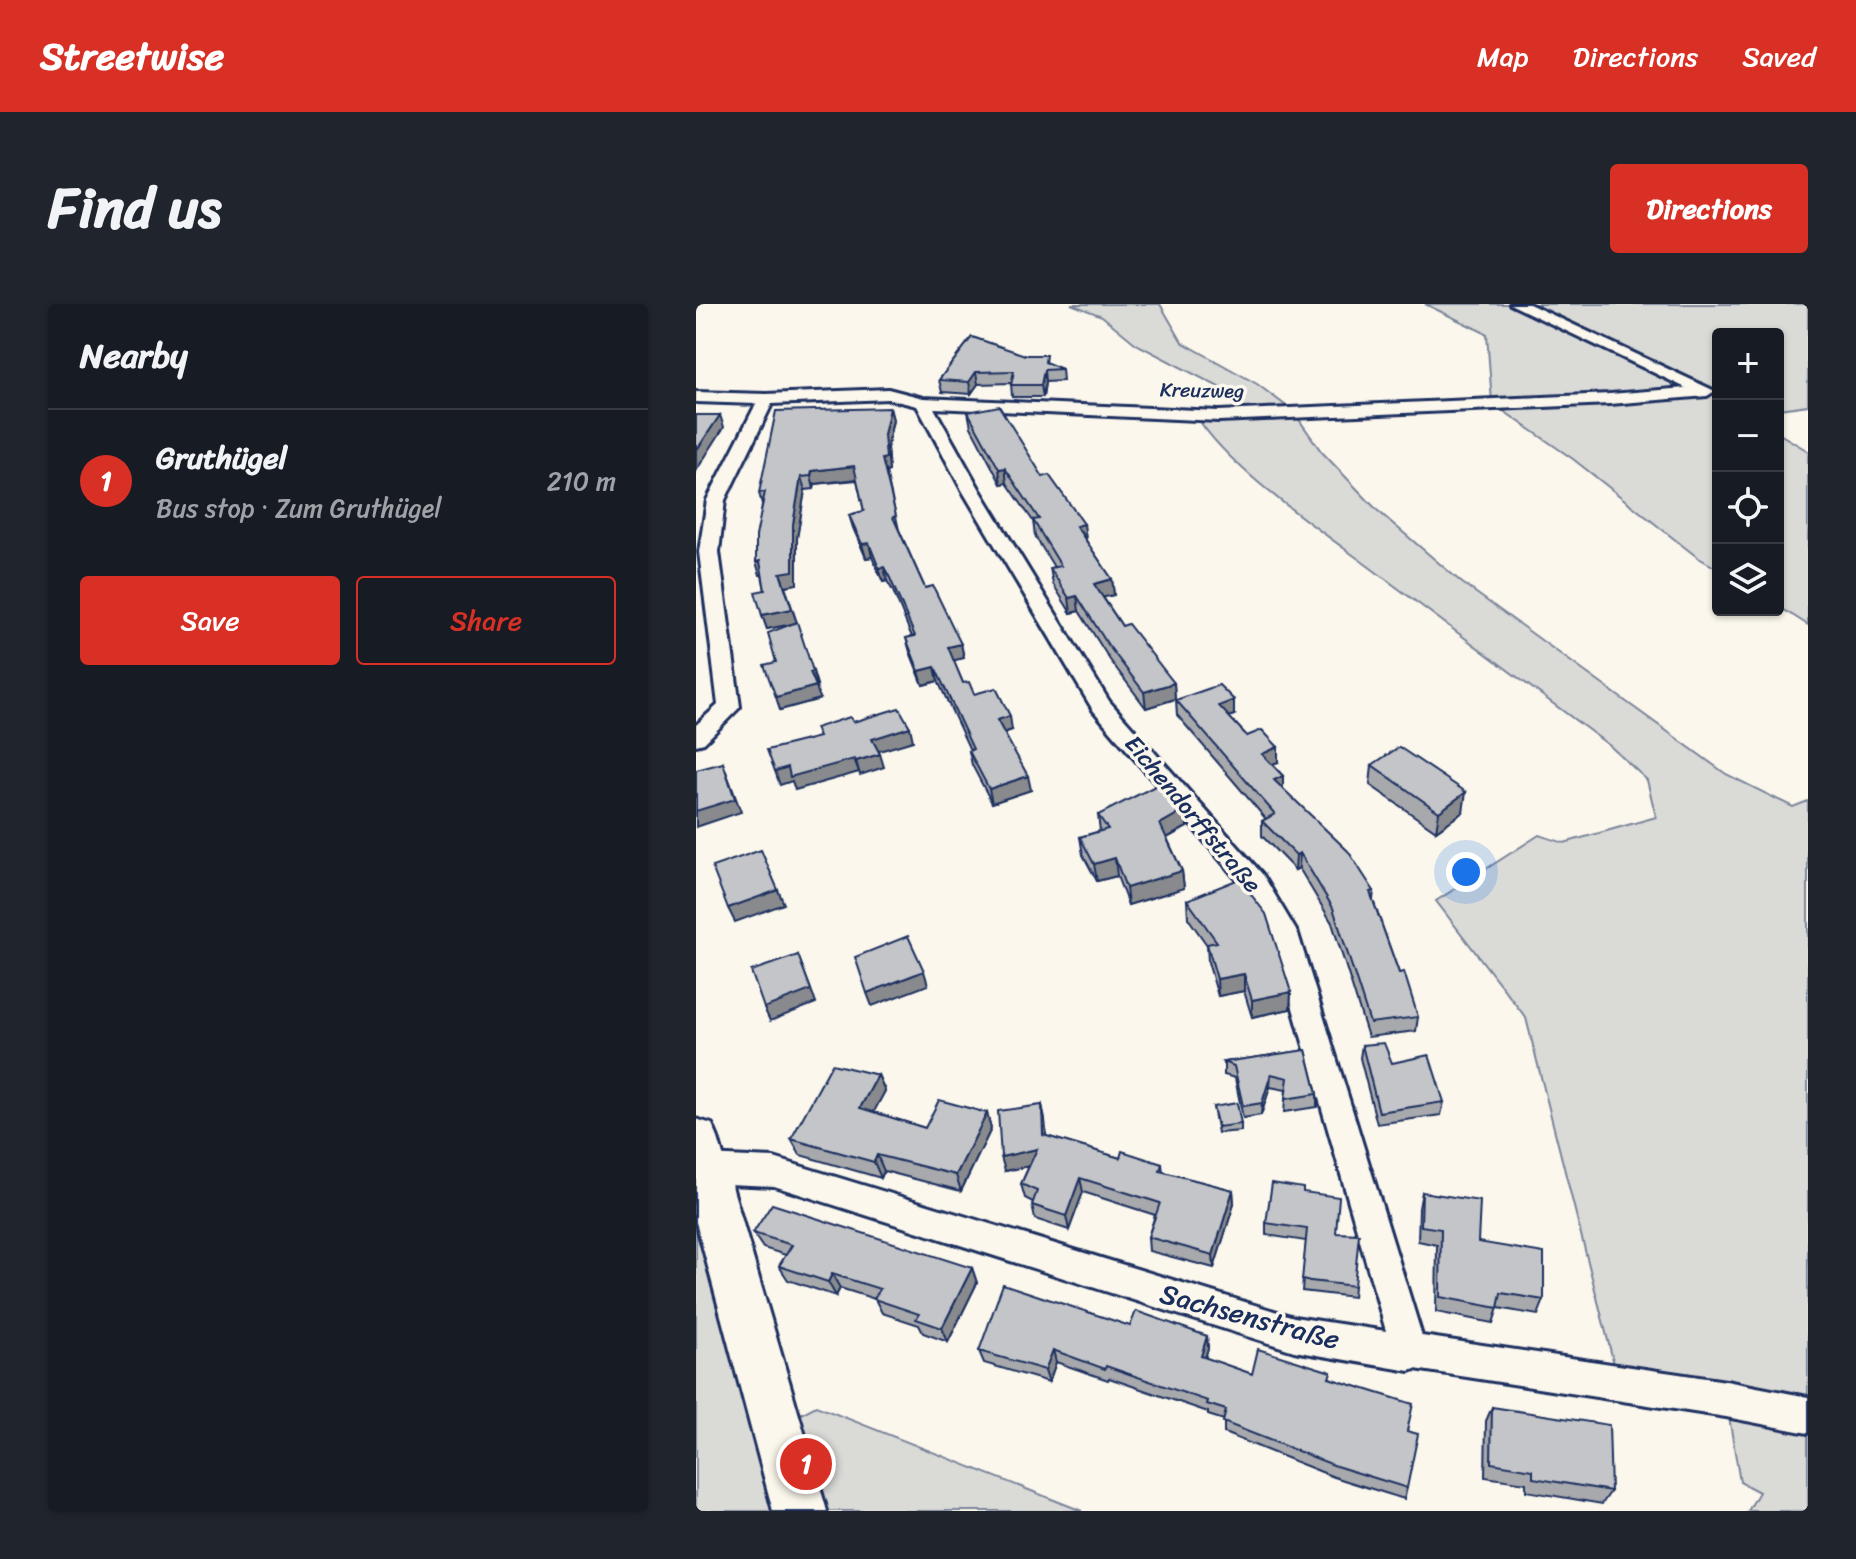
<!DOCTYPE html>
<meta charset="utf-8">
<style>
:root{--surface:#171b24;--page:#20242c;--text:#f1f3f6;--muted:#9ea1a6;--line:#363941;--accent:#d93025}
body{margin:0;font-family:Sriracha,sans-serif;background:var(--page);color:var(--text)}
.controls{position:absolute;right:24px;top:24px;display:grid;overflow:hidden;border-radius:8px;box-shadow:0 2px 6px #0004}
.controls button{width:72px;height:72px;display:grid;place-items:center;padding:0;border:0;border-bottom:2px solid var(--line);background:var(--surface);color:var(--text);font:40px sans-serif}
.you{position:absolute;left:770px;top:568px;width:28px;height:28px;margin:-20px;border:6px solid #fff;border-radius:50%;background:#1a73e8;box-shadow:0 0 0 12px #1a73e833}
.badge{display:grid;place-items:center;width:52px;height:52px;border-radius:50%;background:var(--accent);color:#fff;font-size:26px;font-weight:700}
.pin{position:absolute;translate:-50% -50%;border:4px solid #fff;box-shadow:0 2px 8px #0006}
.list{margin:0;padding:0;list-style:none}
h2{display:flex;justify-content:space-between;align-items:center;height:104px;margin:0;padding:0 32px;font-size:34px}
h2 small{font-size:26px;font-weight:400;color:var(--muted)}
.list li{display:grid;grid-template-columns:52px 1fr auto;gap:24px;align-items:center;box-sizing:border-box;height:144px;padding:0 32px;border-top:2px solid var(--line)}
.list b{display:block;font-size:30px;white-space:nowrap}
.list p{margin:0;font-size:26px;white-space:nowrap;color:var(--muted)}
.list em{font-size:26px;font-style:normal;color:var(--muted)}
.actions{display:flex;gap:16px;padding:24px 32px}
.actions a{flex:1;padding:18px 0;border:2px solid var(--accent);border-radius:8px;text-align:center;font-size:28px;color:var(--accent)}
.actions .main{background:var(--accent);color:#fff}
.icon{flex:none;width:44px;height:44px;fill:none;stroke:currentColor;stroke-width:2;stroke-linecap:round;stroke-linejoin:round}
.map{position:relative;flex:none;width:1112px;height:1207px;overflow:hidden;border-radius:8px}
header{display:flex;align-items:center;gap:48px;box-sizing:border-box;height:112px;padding:0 40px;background:var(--accent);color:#fff}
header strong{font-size:38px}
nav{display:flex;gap:44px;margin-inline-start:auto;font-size:28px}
.intro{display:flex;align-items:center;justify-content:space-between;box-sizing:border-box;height:192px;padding:0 48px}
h1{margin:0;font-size:56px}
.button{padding:20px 36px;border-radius:8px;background:var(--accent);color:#fff;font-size:28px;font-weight:700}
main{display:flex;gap:48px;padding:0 48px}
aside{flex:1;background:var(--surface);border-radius:8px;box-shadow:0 2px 6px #0004}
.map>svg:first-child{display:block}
.green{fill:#dadad7;stroke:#7a849a;stroke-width:2}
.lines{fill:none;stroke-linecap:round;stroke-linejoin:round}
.street-casing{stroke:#1b2f5e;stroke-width:6}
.secondary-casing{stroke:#1b2f5e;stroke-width:6}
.street{fill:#fbf7ec;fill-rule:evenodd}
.secondary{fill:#fbf7ec;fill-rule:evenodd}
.wall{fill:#a8a9ad;stroke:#1b2f5e;stroke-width:2}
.shaded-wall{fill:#888a8d;stroke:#1b2f5e;stroke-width:2}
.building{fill:#c3c5c9;stroke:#1b2f5e;stroke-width:2}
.labels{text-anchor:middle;stroke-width:7;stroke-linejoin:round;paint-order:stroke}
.far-street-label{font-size:20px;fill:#1b2f5e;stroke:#fbf7ec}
.street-label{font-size:24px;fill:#1b2f5e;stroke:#fbf7ec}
.near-street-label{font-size:28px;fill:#1b2f5e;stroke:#fbf7ec}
</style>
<header>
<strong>Streetwise</strong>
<nav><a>Map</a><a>Directions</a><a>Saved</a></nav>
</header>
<div class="intro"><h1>Find us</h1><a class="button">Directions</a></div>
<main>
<aside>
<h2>Nearby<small></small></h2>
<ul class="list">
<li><span class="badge">1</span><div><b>Gruthügel</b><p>Bus stop · Zum Gruthügel</p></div><em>210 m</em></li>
</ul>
<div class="actions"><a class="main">Save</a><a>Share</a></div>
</aside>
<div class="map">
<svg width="1112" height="1207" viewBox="0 0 1112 1207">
<rect width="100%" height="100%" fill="#fbf7ec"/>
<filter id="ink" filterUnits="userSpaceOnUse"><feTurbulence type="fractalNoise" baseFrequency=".0125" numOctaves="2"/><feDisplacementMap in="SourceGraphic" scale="16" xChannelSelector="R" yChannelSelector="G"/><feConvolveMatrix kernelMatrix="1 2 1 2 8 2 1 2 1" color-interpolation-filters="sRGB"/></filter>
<g filter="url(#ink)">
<g class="green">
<path d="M 375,0 L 464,0 L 486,38 L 561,80 L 597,107 L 625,147 L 681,206 L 765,278 L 1030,470 L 1097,503 L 1112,497 L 1112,1207 L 1052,1207 L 1063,1188 L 1044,1178 L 1030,1095 L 923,1080 L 830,714 L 740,597 L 843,531 L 868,539 L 960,513 L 951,476 L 914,442 C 832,381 750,320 668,259 C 618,222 531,163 499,110 L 548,109 L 542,93 L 440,40 L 406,12 Z"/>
<polygon points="729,0 1112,0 1112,101 1082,105 1082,30 1022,30 1022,265 1001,253 877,155 796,99 791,30"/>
<polygon points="1082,129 1112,147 1112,321 1082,302"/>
<polygon points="0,834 80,1123 120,1102 386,1207 0,1207"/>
</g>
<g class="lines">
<defs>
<polygon id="street" points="814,0 833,0 1019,87 1011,92 914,100 523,117 238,104 284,186 413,397 567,571 602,630 726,1032 1030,1077 1112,1093 1112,1129 1030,1113 719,1065 714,1067 598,1047 78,882 9,879 0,875 0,855 9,851 78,854 598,1013 690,1027 576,631 549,585 397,406 266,186 221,102 192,95 76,100 29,196 23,248 44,403 8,439 0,441 0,421 22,401 3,248 11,196 60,100 0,98 0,88 70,90 192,85 227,94 523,107 914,90 990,84"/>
<polygon id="secondary" points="0,815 16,820 22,834 131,1207 77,1207 0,918"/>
</defs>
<use href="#street" class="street-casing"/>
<use href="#secondary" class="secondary-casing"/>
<use href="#street" class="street"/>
<use href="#secondary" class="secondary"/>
</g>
<g class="wall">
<polygon points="276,33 366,65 367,77 349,78 347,93 316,93 315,79 282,80 275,90 246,88 243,76"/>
<polygon points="194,104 197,116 191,144 193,167 190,168 203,226 229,284 265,340 268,354 257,356 267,379 316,426 308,429 335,486 296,499 276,461 273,447 274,446 242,377 227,381 214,348 210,334 216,333 197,287 191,277 187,278 176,253 170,254 157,224 153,211 168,207 161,176 119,180 118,185 109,186 101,234 101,280 89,282 121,381 119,381 124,395 84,406 80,358 94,320 71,325 66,311 69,286 66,271 64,271 66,200 63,189"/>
<polygon points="272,108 347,173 416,275 418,291 407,293 426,322 478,379 479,395 450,404 414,356 383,307 375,309 357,280 354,264 358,263 339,232 337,217 311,179 305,180 275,123"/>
<polygon points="480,396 538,411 533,413 551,432 582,458 576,460 587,472 587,485 678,587 677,596 703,669 722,713 720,727 672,733 636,619 603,564 599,566 566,532 566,517 570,515 481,411"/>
<polygon points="676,461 767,508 740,527 674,481"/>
<polygon points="402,511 491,523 471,534 486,567 488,584 432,601 421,572 401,577 387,551 384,533 404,527"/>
<polygon points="491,596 595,688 594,705 556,713 548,687 522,692 512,658 511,641 492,614"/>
<polygon points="666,741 696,759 748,798 745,811 681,820 664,754"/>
<polygon points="610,746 621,790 621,803 588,808 590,786 574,783 565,811 547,814 539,774 528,771 528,758"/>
<polygon points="182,771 189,787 177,808 229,824 291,809 295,825 265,887 188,867 185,874 104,851 95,835"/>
<polygon points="346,801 349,816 350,832 424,854 466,860 467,868 537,886 538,900 518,964 453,947 452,933 459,911 387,888 373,926 339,915 336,901 337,898 329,894 325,880 333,862 309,867"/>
<polygon points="517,803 545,820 545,827 522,829"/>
<polygon points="607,888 640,929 658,982 657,993 606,987 610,937 570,931 570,919"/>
<polygon points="726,888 848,996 842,1011 802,1004 797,1019 740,1008 741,941 722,937 723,904"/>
<polygon points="57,929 276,964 281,979 252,1038 227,1029 223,1021 186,1009 179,995 144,984 140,992 92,976 83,962 90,951 67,944"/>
<polygon points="434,1022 511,1032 512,1044 509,1054 556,1070 634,1074 711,1127 711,1184 708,1195 638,1173 528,1129 528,1116 512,1111 512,1108 413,1074 412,1076 360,1058 353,1078 288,1059 283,1047"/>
<polygon points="796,1103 915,1187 906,1200 830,1187 830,1179 789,1173 790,1117"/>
</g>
<g class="shaded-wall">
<polygon points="348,66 349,78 347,93 345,81"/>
<polygon points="280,68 282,80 275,90 273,78"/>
<polygon points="194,104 197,116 191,144 193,167 189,168 186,155 188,131"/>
<polygon points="24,111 28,123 0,167 0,147"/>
<polygon points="158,162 162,175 119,180 118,185 115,172 116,167"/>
<polygon points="309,164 311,179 305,180 303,165"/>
<polygon points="105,173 109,186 101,234 101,280 89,282 84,269 97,220"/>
<polygon points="388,220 390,235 380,222"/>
<polygon points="173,239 176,253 170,254 166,240"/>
<polygon points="64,257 69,271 64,271 60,258"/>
<polygon points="188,263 191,277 187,278 183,264"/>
<polygon points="416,275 418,291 400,295 398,280"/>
<polygon points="381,292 383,307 375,309 373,294"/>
<polygon points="96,305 101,319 71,325 66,311"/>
<polygon points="265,340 268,354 255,357 252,343"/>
<polygon points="239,363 242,377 227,381 223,367"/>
<polygon points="117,367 121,381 119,381 114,368"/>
<polygon points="478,379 479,395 450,404 448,388"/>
<polygon points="120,382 124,395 84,406 80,393"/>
<polygon points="538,396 538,411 524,416 523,402"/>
<polygon points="314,412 316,426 303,430 301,416"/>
<polygon points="214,423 217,437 180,448 176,435"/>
<polygon points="582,443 582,458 566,464 566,450"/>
<polygon points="184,450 188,463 164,471 160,457"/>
<polygon points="158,455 163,468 99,486 96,477 84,481 79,467 92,463"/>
<polygon points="27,459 45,508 0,523 0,507"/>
<polygon points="332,472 335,486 296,499 293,485"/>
<polygon points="587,472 587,487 578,476"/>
<polygon points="770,488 767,508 740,527 743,508"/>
<polygon points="490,505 491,523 465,537 464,520"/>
<polygon points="604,549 603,564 599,566 600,551"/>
<polygon points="419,554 421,572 401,577 398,560"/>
<polygon points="486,567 488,584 432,601 430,584"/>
<polygon points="82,586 88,600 39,618 32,604"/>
<polygon points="102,651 120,699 74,717 68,704"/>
<polygon points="228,667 232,681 176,702 171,689"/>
<polygon points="548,670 548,687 522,692 521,675"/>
<polygon points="595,688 594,705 556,713 556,696"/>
<polygon points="575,770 574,783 565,811 566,799"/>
<polygon points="182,771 189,787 171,821 164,804"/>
<polygon points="346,801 349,816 351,845 347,831"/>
<polygon points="291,809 295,825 265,887 260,871"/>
<polygon points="341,845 344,860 309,867 305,853"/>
<polygon points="181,851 188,867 185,874 178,858"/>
<polygon points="384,874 387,888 373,926 370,912"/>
<polygon points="537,886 538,900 518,964 517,951"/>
<polygon points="276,964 281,979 252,1038 246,1024"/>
<polygon points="136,970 144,984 140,992 132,978"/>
<polygon points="511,1032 512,1044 506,1064 505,1052"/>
<polygon points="357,1046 360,1058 353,1078 349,1066"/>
</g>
<g class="building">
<polygon points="276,33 329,51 350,51 349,58 366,65 348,66 345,81 315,81 318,67 280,68 273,78 243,76"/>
<polygon points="303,102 347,173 353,171 388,220 380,222 416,275 398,280 426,322 432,320 478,379 448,388 412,341 381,292 373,294 354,264 365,262 337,216 343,215 309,164 303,165 272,108"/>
<polygon points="194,104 188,131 190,154 186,155 200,212 197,213 229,284 237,282 265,340 252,343 267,379 273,378 278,390 300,384 314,412 301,416 332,472 293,485 273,447 277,445 239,363 223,367 210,334 219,332 194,274 188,263 183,264 173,239 166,240 153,211 168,207 158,162 116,167 115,172 105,173 97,220 97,267 84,269 96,305 66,311 59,288 69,286 64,257 60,258 60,232 69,188 63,189 80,107"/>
<polygon points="0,111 24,111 0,147"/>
<polygon points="101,318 117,367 114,368 120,382 80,393 68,361 80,358 72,329"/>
<polygon points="523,381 538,396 523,402 551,432 566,426 582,443 566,450 587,472 578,476 652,547 678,587 674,588 703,669 708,668 722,713 674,719 637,604 604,549 600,551 566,517 579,510 480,396"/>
<polygon points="203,404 214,423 176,435 184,450 160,457 158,455 94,473 92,463 79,467 71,446 123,433 119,424 154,413 157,418"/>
<polygon points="703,443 770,488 743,508 676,461"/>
<polygon points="27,459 39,495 0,507 0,466"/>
<polygon points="465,479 490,505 464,520 486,567 430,584 419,554 398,560 384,533 412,525 402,511"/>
<polygon points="65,546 82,586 32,604 16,563"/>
<polygon points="543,575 570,610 595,688 556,696 548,670 521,675 511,640 521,638 491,596"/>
<polygon points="212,632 228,667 171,689 159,653"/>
<polygon points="102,651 115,686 68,704 55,667"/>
<polygon points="688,739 696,759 733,751 748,798 683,808 666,741"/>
<polygon points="610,746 621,790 589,795 592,774 575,770 566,799 547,802 538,762 528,758"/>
<polygon points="136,760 182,771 164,804 229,824 243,796 291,809 260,871 181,851 178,858 95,835"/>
<polygon points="541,799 545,820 522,823 517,803"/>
<polygon points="346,801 347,831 424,854 426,847 466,860 464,867 537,886 517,951 452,933 464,899 384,874 370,912 336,901 341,887 325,880 341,845 305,853 302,807"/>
<polygon points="576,879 607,884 607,888 643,893 640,929 663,930 658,982 606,976 611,925 570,919"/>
<polygon points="726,888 784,897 782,938 848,949 848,996 805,989 802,1004 744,993 745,925 725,922"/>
<polygon points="76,900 276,964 246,1024 220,1015 223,1010 178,995 184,985 136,970 132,978 83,962 96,941 57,929"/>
<polygon points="307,980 434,1022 440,1007 511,1032 505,1052 556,1070 562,1045 635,1068 633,1074 717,1100 711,1127 722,1130 711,1184 640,1162 527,1118 530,1106 511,1100 512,1097 410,1062 409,1065 357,1046 349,1066 283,1047"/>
<polygon points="796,1103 913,1121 915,1187 837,1174 837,1166 795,1159"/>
</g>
</g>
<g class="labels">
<g class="far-street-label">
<text transform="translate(506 86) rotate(1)" y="7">Kreuzweg</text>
</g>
<g class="street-label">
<text transform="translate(497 510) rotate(50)" y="8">Eichendorffstraße</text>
</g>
<g class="near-street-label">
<text transform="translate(554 1012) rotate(15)" y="10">Sachsenstraße</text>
</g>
</g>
</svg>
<div class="controls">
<button>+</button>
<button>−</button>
<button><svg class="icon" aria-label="locate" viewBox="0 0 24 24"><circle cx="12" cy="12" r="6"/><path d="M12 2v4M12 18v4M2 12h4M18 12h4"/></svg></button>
<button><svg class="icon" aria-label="layers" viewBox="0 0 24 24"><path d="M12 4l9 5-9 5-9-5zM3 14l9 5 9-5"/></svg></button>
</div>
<div class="you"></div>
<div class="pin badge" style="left:110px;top:1160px">1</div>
</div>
</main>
